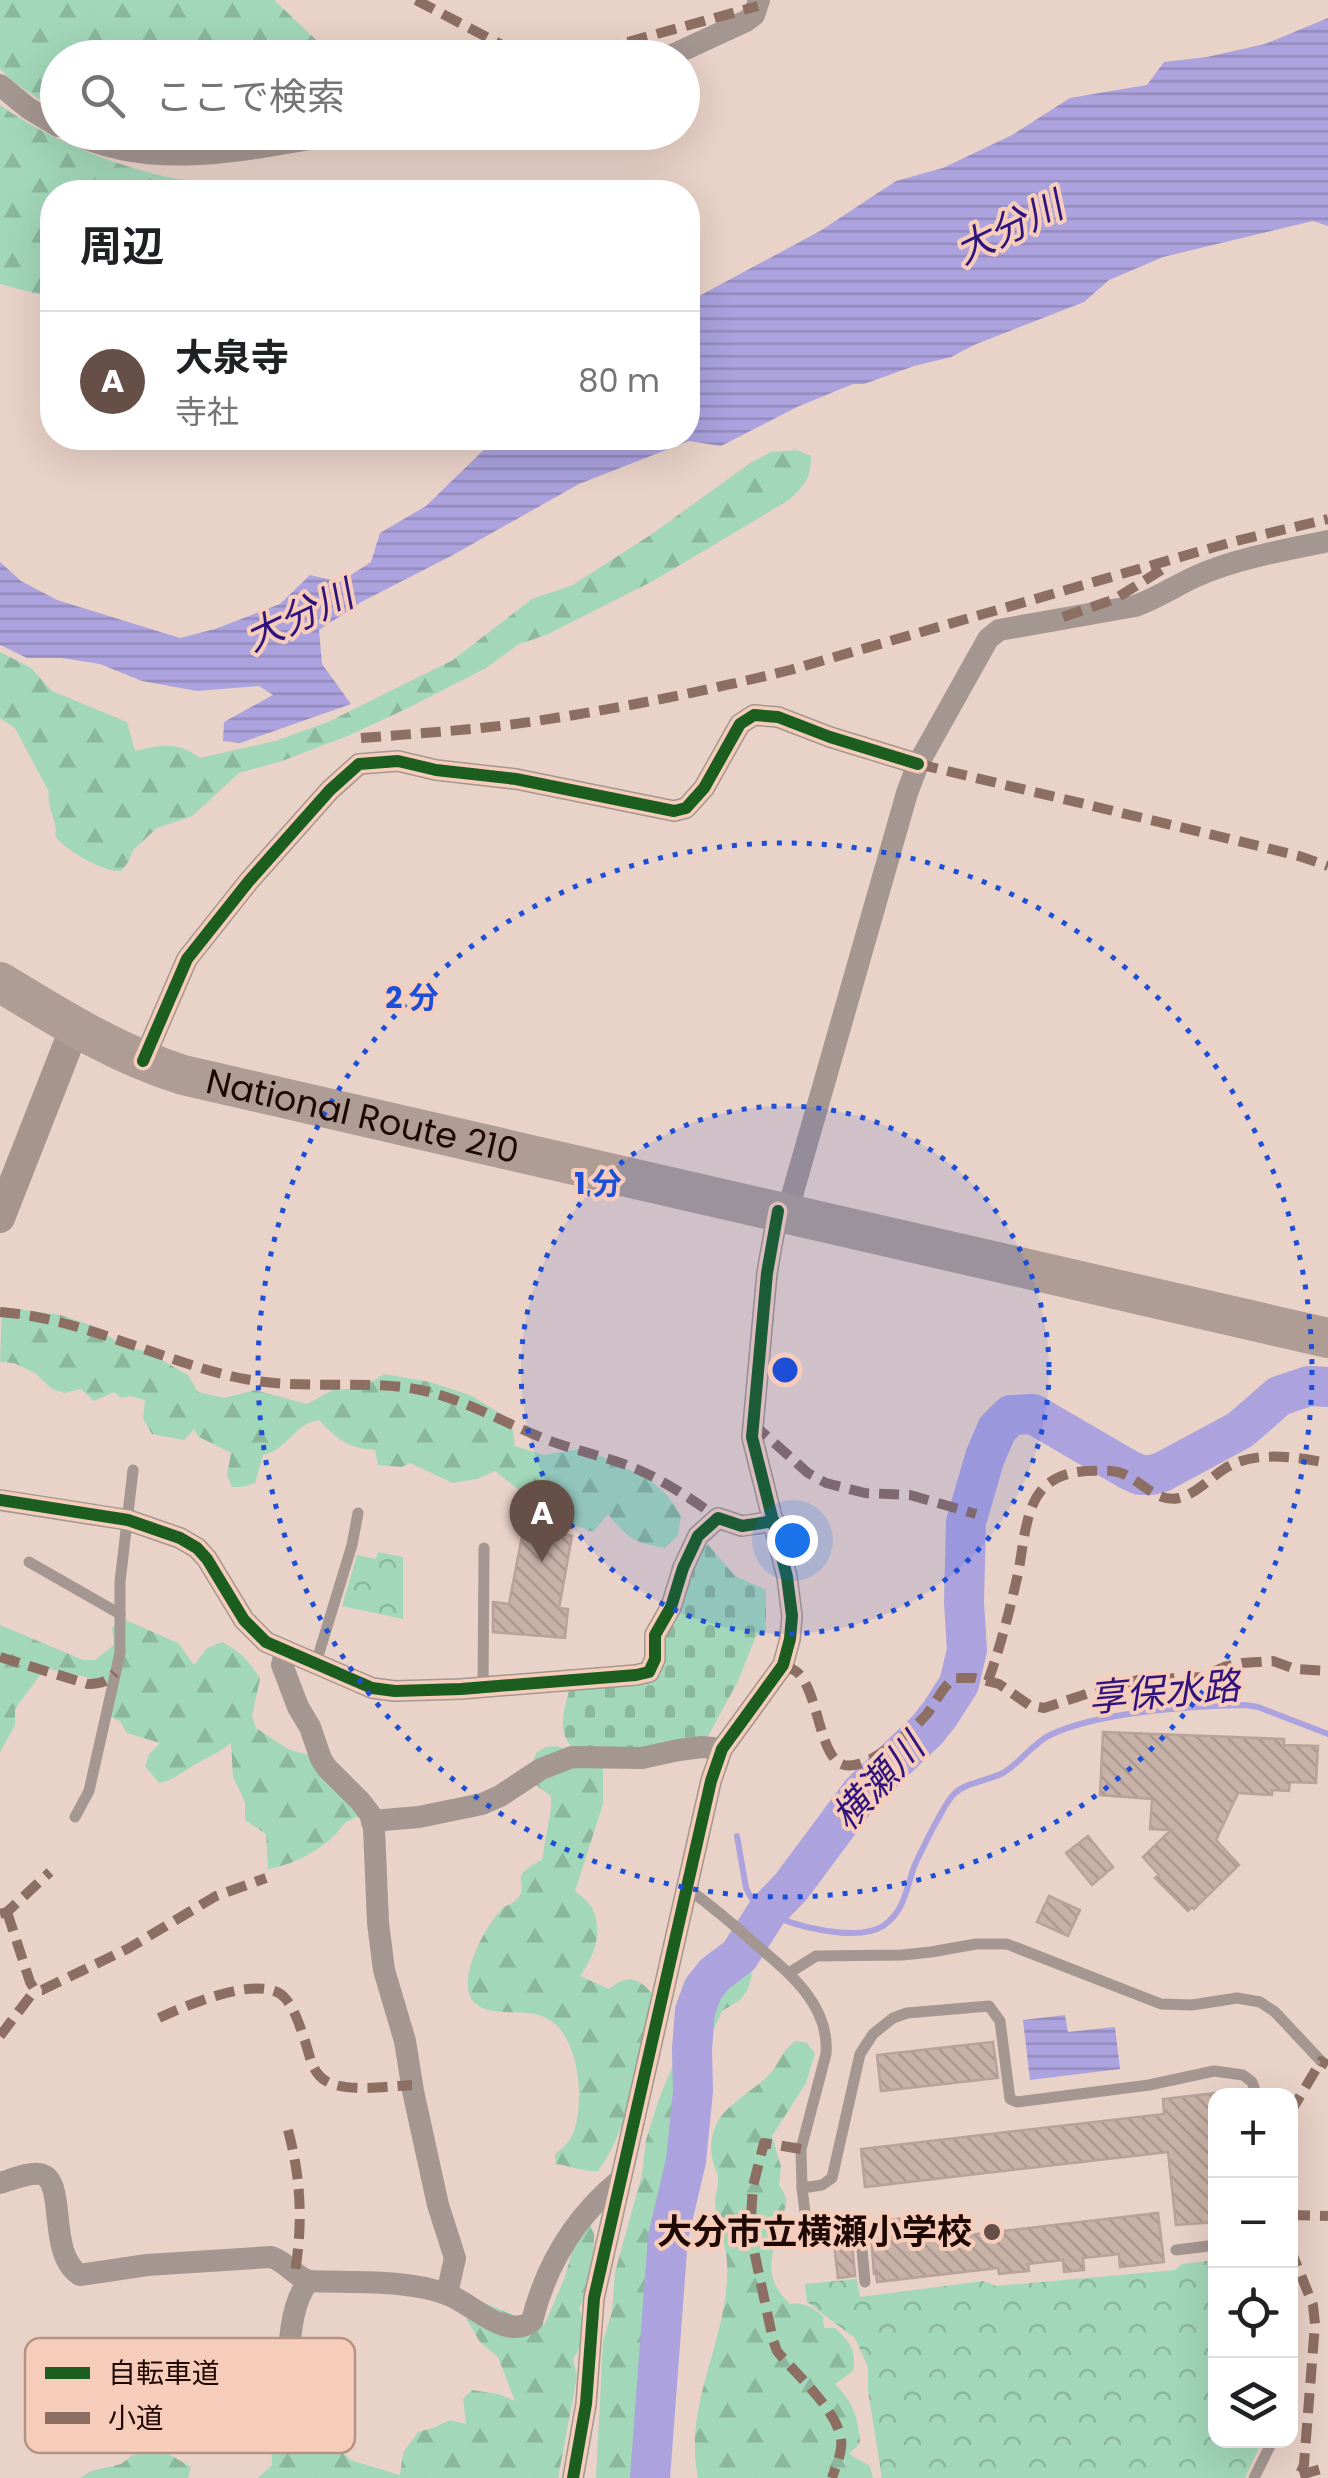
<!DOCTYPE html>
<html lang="ja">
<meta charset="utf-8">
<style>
:root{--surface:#fff;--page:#f2f2f2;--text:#202124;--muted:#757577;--line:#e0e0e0;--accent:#664f47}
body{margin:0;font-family:Poppins,"Noto Sans JP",sans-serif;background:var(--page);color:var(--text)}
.controls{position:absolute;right:30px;bottom:30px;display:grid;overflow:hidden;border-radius:20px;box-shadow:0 10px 40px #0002}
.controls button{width:90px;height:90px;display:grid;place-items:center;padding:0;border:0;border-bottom:2px solid var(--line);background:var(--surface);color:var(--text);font:50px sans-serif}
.you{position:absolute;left:792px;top:1540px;width:35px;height:35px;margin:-25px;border:8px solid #fff;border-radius:50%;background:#1a73e8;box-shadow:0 0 0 15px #1a73e833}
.badge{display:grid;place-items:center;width:65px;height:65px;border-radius:50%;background:var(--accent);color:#fff;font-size:32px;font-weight:700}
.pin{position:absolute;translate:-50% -82px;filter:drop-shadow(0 2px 5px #0008)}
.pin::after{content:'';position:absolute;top:52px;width:35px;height:30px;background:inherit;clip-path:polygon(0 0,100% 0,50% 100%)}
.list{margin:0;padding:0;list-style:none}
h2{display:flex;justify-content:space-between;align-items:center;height:130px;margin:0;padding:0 40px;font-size:42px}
h2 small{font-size:32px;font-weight:400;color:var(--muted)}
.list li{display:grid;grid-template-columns:65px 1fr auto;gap:30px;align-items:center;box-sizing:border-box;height:140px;padding:0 40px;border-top:2px solid var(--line)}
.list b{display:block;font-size:38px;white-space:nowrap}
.list p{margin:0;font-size:32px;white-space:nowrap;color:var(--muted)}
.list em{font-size:32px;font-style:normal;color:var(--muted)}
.icon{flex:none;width:55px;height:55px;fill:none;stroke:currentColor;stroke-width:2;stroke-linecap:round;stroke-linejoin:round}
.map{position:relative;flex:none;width:1328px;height:2478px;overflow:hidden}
.search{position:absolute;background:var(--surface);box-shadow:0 10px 40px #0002;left:40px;top:40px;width:660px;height:110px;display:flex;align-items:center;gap:25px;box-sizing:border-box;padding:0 35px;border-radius:55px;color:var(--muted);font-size:38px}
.panel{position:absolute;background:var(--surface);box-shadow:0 10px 40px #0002;left:40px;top:180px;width:660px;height:270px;border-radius:40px}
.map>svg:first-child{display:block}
.forest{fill:url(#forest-firs)}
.cemetery{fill:url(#cemetery-stones)}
.park{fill:url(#park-crowns)}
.water{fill:url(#water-rules)}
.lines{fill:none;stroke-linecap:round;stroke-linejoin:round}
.stream{stroke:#aba2de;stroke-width:6}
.river{stroke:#aba2de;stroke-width:40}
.building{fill:url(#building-back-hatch);stroke:#b9a299;stroke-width:2.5}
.lane{stroke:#a49691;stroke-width:11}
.street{stroke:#a49691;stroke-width:22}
.secondary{stroke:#a5958d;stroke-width:30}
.highway{stroke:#ae9c95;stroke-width:40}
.quiet{stroke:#8d6e63;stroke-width:10;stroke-dasharray:20 10;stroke-linecap:butt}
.cycleway-casing{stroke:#f6cdbb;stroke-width:19}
.cycleway{stroke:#1b5e20;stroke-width:12}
.ring{fill:none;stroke:#1d4ed8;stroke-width:5;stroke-dasharray:5 10}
.poi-dot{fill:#664f47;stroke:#f6cdbb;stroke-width:4}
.labels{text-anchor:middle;stroke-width:8;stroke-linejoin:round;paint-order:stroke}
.street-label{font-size:35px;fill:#1f0801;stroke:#f6cdbb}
.poi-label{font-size:35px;font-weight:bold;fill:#1f0801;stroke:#f6cdbb;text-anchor:end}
.water-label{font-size:38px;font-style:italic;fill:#2f147d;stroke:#f6cdbb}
.key{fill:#f6cdbb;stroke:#b69283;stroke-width:2.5}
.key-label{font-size:28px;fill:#1f0801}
.centre{fill:#1d4ed8;stroke:#f6cdbb;stroke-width:5}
.ring-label{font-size:30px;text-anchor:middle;font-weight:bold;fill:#1d4ed8;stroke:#f6cdbb;stroke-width:8;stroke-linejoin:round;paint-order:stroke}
</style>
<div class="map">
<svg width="1328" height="2478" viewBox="0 0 1328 2478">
<defs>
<pattern id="forest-firs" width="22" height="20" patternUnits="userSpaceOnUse" patternTransform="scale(2.5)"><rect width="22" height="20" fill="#a2d7b9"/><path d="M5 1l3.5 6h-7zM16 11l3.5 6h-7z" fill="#8bb79d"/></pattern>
<pattern id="cemetery-stones" width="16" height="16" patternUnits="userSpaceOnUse" patternTransform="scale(2.5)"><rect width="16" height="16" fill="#a2d7b9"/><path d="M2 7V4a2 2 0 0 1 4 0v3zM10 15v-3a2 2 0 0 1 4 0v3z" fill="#8bb79d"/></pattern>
<pattern id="park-crowns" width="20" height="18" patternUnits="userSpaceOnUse" patternTransform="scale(2.5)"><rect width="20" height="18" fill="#a2d7b9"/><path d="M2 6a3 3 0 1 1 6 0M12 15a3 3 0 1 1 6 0" fill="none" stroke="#8bb79d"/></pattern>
<pattern id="water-rules" width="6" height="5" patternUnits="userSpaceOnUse" patternTransform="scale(2.5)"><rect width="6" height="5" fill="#aba2de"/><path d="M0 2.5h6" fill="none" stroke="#938abd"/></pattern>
<pattern id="building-back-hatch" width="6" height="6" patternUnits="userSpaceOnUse" patternTransform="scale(2.5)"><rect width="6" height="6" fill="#c8b2a8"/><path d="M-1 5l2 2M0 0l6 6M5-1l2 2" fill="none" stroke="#ab988f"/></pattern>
</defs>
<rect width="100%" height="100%" fill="#e9d2c8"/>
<g class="forest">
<polygon points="0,0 274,0 330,53 331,57 58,58 57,111 15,83 0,69"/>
<path d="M 0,105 C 46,139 130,173 187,180 C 230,185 261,175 303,192 L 52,192 L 52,298 L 0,284 Z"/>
<path d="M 103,133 L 254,133 C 238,135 223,143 208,146 C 173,153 136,140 103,133 Z"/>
<path d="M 797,450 L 811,456 C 811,478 805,485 789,500 L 653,581 L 546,635 L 519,644 L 486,668 L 410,707 L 350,735 L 282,761 L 239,773 L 192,816 L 157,828 L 133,850 L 129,861 L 121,871 C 102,872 67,851 55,836 C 59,822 46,809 49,792 L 15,728 L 0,718 L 0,652 L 31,668 L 52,691 L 127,722 L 135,751 C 161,745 177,741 200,758 L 275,741 L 328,722 L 453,660 L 532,599 L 573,585 L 652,534 L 750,463 L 771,452 Z"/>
<path d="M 2,1307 L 61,1315 L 93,1326 L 122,1345 L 148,1352 L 188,1375 L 198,1392 L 224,1398 L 255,1390 L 307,1404 L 333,1390 L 362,1388 L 384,1374 L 430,1382 L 470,1395 L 511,1420 L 515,1446 L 544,1455 L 584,1448 L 649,1479 L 667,1495 L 681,1516 L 678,1535 L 665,1548 C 632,1542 629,1539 608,1514 L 593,1532 L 572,1524 L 560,1503 L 524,1494 L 495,1471 L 477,1479 L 453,1483 L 410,1463 L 402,1467 L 378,1465 L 375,1450 C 348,1448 338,1440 319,1420 C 293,1424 289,1449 263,1455 L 255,1483 L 242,1487 L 232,1487 L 227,1475 L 231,1453 L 199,1437 L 194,1429 L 184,1440 L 152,1434 L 143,1419 L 145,1400 L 130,1396 L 121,1398 L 114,1392 L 94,1401 L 81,1389 L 64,1393 L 52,1389 L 35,1373 L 14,1363 L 0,1362 Z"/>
<path d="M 121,1618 L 178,1643 L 194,1665 L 207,1648 L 222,1642 C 240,1651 250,1662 260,1679 L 252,1716 L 256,1728 L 288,1749 L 316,1757 L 365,1815 C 338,1821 346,1827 327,1842 C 309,1856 290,1865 268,1869 L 266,1834 L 245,1820 L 245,1802 L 233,1777 L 231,1743 C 218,1753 210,1756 196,1764 C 182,1772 174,1780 159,1783 L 145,1766 L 149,1754 L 160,1743 L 127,1733 L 120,1721 L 106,1715 L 107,1683 C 87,1676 66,1673 45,1668 L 15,1709 L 15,1725 L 0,1752 L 0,1625 L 83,1660 L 95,1660 L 114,1645 L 112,1628 Z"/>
<path d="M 556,1746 L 582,1755 L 603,1767 L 603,1804 L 575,1891 C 581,1896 590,1903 593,1910 C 603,1934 594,1956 580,1976 L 609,1989 C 627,1974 639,1977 653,1995 C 643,2047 630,2129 598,2171 C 583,2172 571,2166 556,2164 L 555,2154 C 563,2148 570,2142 574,2131 C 584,2101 580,2045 554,2023 C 531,2003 495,2021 475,2003 C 453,1984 486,1924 503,1908 C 507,1905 512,1904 516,1900 C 533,1883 503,1879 542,1860 L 551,1808 L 551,1796 C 529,1781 527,1778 536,1753 L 546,1747 Z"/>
<path d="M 740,1961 L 749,1965 L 752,1975 L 748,1989 L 740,2000 L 722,2011 L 699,2063 L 699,2083 L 689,2138 L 668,2218 L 661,2264 L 662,2292 L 658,2323 L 652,2350 L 653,2374 L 648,2425 L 654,2478 L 596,2478 L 603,2341 L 612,2312 L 615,2272 L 642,2175 L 646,2140 L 659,2099 L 689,2026 C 711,2008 714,1977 740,1961 Z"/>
<path d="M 796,2041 L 807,2043 L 815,2053 L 806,2083 L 772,2136 L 781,2167 L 779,2186 C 791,2200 785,2206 781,2222 C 772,2257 761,2276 790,2304 C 804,2302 812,2307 823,2316 L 824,2328 L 835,2328 C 851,2344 856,2348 853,2371 L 835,2384 C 852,2401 859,2418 860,2443 L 849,2454 L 870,2466 L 873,2478 L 698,2478 C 682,2401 731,2338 727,2262 C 726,2242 716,2222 715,2202 C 715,2194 719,2187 718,2179 C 718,2171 716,2173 714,2165 C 710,2152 710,2141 715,2128 C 723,2104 758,2090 773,2070 C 782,2058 784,2048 796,2041 Z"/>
<path d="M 590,2224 L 594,2233 L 594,2248 L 588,2275 L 588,2293 L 579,2308 C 586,2326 584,2344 573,2359 L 577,2377 L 558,2478 L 258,2478 L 272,2465 C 271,2434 269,2426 298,2410 L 313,2418 L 350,2460 L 400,2475 L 403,2453 L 418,2432 L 433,2428 L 450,2420 L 466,2424 L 463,2399 L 472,2390 L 498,2394 L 515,2401 L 498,2357 L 480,2342 L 467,2320 L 466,2310 L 473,2301 C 489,2302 499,2310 513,2315 C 524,2319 534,2318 545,2324 L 565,2277 L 575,2241 Z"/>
<polygon points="149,2450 167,2453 191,2467 188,2478 80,2478 91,2471 121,2464 133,2455"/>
</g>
<path class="cemetery" d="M 703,1539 L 735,1576 L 766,1590 L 766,1631 L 756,1636 L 738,1681 L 708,1736 L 650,1750 L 573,1748 C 555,1730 565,1709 570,1687 L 647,1678 L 659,1654 Z"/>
<g class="park">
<polygon points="378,1552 403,1557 403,1619 342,1606 357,1555 376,1559"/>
<polygon points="1215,2260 1216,2440 1262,2441 1245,2478 882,2478 868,2391 868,2367 855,2338 807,2302 805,2284 857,2279 860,2297 983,2281 996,2286 1175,2270 1182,2264"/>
</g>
<g class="water">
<polygon points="1328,18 1328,226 1313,221 1163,257 1109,280 1084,302 974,345 951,357 914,366 864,384 853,384 797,407 721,446 689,441 579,484 451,556 363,601 319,630 322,664 351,704 240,743 223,741 224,722 273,695 259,686 197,691 142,681 100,664 62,658 27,658 0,645 0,562 21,581 57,600 180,638 215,629 280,604 310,575 340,582 371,562 380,533 426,506 496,438 688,438 688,302 820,231 896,181 943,168 1012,135 1070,98 1147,85 1164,62 1207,57 1265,44"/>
<polygon points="1065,2015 1068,2032 1115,2027 1120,2069 1030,2080 1023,2020"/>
</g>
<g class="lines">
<path class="stream" d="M 737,1836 L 746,1888 C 750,1897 757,1906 766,1911 C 789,1927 858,1942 883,1926 C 904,1912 906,1890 914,1867 C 920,1853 927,1840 934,1826 C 940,1816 946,1802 954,1794 C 966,1782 988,1781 1003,1773 C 1020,1763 1032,1744 1050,1735 C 1098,1712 1190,1706 1245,1705 L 1258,1707 L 1328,1734"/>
<polyline class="river" points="650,2478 668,2237 686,2161 693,2091 692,2049 695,2011 703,1989 715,1974 739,1956 767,1912 791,1887 861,1793 927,1730 939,1715 959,1684 967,1650 964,1602 966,1522 985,1457 997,1429 1011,1415 1033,1414 1129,1470 1140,1475 1151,1475 1162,1472 1240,1430 1279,1396 1309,1386 1328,1387"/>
</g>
<g class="building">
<polygon points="524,1526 572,1536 559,1608 568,1609 565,1638 493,1632 493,1602 509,1604"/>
<polygon points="1103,1732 1284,1739 1284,1745 1318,1746 1316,1783 1290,1782 1289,1791 1272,1790 1272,1795 1238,1793 1216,1840 1239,1865 1194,1909 1192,1907 1188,1911 1155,1878 1159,1875 1143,1857 1171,1830 1150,1829 1152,1799 1100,1795"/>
<polygon points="1088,1836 1113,1867 1092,1885 1066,1853"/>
<polygon points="1049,1896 1080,1910 1068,1936 1037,1922"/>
<polygon points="993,2042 998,2078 881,2091 877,2055"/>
<polygon points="1216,2093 1216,2222 1176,2225 1168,2152 865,2187 861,2149 1164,2114 1163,2099"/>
<polygon points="1158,2213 1164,2262 1120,2267 1119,2254 1083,2258 1084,2270 1064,2272 1063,2260 1028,2264 1029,2271 999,2274 998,2268 877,2282 876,2274 874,2274 870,2222 922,2216 925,2240"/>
<polygon points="852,2243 855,2276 838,2278 834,2244"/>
</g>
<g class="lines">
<g class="lane">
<polyline points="29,1562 120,1614"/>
<polyline points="316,1663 352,1545 358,1513"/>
<polyline points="483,1687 484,1548"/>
<polyline points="75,1817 89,1791 120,1653 120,1582 133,1470"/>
<path d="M 687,1888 C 710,1905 732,1923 753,1942 C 788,1972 830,2004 826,2054 L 801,2149 L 802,2188"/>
<polyline points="789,1973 816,1956 902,1955 931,1952 976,1944 1007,1944 1161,2004 1192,2005 1237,1998 1260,2002 1275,2012 1321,2061"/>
<polyline points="1176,2250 1216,2245"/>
<polyline points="865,2282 859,2218 806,2221 802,2188 822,2185 832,2178 860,2054 873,2034 893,2018 907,2013 989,2006 1000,2021 1010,2099 1017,2102 1149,2085 1214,2071 1243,2075 1252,2082 1257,2096"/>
<polyline points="1254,2478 1273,2440"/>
</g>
<g class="street">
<polyline points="666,58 746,21 754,15 759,0"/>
<polyline points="0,85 28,108 58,126"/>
<path d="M 71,132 C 159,175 259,146 350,132"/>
<polyline points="143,1061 187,959 249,881 330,790 359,764 398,761 436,770 516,779 674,811 686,808 704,788 740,724 754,715 778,717 830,737 918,764"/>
<path d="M 787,1213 L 907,793 L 918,764 L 988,639 L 999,630 L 1135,606 C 1158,598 1176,585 1199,575 C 1239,558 1285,550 1328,541"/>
<polyline points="0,1500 128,1520 180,1538 197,1548 207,1559 244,1620 266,1642 372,1688 395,1691 461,1689 636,1675 649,1672 655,1659 655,1635 671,1607 683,1568 698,1536 718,1518 742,1526 774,1521"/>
<polyline points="285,1651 282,1665 284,1670 298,1707 310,1727 321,1759 327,1768 360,1801 370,1814 374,1828 378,1923 384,1970 405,2041 413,2091 438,2205 455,2258 447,2294"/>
<polyline points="372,1821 419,1817 482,1804 500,1796 541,1769 572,1757 642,1758 679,1750 702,1747 722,1749"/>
<path d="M 0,2183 C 11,2180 28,2172 40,2174 C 68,2179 46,2254 80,2275 L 147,2265 L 271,2257 C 287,2262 294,2276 309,2281 C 352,2283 410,2279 449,2295 C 474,2305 506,2341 532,2321 C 546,2265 575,2217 620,2180"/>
<path d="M 153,2421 L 188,2416 L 272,2419 L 282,2415 L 287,2402 C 289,2368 286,2307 309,2281"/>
<polyline points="573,2478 586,2404 594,2298 711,1781 722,1749 783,1665 790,1639 792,1616 787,1577 752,1437 767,1273 778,1211"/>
</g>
<polyline class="secondary" points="0,1218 75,1027"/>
<path class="highway" id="s1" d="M 0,982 C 59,1018 116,1054 183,1075 L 1328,1338"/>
<g class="quiet">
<polyline points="416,0 521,55 545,58"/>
<polyline points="570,58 758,6"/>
<polyline points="1063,617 1115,599 1166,567"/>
<path d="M 361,738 C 410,734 459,731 508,725 C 603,712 697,693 790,670 L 1232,542 L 1328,519"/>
<polyline points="918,764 1230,839 1299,856 1328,866"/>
<path d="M 0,1312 C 81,1318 156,1359 235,1377 C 291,1390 347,1381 402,1387 C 455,1393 497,1420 545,1439 C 576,1451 609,1457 639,1470 C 668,1483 693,1500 718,1518"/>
<polyline points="752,1423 808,1473 826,1483 865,1493 910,1495 976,1514"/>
<path d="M 0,1657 L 88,1684 C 100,1684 107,1682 115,1673"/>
<path d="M 783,1665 C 788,1667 793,1669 797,1672 C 819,1691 819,1759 844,1765 C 867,1771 912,1731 927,1714 C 936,1702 943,1686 955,1678 L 975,1678 L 999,1684 L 1029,1705 L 1044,1708 L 1113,1685 L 1139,1680 L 1202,1677 L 1224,1667 L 1242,1663 L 1273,1661 L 1295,1669 L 1328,1671"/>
<path d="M 988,1681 C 1000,1648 1009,1613 1017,1578 C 1023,1553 1024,1511 1041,1491 C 1058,1470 1086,1470 1111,1471 C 1137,1472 1152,1504 1179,1498 C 1196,1494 1210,1478 1224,1469 C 1253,1450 1296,1457 1328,1463"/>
<polyline points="7,1912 30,1982 35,1990 42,1990 129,1948 216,1896 266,1878"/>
<polyline points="0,1914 7,1912 50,1872"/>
<path d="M 159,2018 C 185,2006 262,1972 285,1998 C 295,2009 300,2027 305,2041 C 310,2056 312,2073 326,2081 C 346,2093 389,2086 412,2085"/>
<polyline points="0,2036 35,1990"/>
<polyline points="1290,2113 1321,2061 1328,2065"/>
<path d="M 288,2130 C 301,2178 303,2223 295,2272"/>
<path d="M 801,2149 L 764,2143 L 753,2186 L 750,2232 L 773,2340 L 777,2351 C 795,2374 846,2417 841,2448 C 840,2458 835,2468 832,2478"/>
<polyline points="1290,2215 1328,2216"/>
<polyline points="1290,2248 1313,2305 1315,2324 1305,2451 1304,2465 1298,2478"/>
<polyline points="1300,2475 1328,2467"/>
</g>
<defs>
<g id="cycleway">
<polyline points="143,1061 187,959 249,881 330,790 359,764 398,761 436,770 516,779 674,811 686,808 704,788 740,724 754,715 778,717 830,737 918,764"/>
<polyline points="0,1500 128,1520 180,1538 197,1548 207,1559 244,1620 266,1642 372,1688 395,1691 461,1689 636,1675 649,1672 655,1659 655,1635 671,1607 683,1568 698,1536 718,1518 742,1526 774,1521"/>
<polyline points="573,2478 586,2404 594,2298 711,1781 722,1749 783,1665 790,1639 792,1616 787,1577 752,1437 767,1273 778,1211"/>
</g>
</defs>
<use href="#cycleway" class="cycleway-casing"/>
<use href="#cycleway" class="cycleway"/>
</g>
<circle cx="785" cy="1370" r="264" fill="#1d4ed8" fill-opacity=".12"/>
<g class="ring">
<circle cx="785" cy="1370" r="264"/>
<circle cx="785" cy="1370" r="527"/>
</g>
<circle class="poi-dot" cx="992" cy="2232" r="10"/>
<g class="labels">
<g class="street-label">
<text dy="12" stroke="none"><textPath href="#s1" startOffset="390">National Route 210</textPath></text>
</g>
<g class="poi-label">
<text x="972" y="2244">大分市立横瀬小学校</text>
</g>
<g class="water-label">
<text transform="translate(1009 228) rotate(-26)" y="13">大分川</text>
<text transform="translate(299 616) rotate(-25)" y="13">大分川</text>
<text transform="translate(1164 1692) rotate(-5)" y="13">享保水路</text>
<text transform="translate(878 1782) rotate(-47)" y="13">横瀬川</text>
</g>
</g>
<rect x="25" y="2338" width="330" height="115" rx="15" class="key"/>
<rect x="45" y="2367" width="45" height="12" fill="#1b5e20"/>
<rect x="45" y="2412" width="45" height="12" fill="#8d6e63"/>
<g class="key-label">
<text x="108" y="2383">自転車道</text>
<text x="108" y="2428">小道</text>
</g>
<circle cx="785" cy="1370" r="15" class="centre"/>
<g class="ring-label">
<text x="412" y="1008">2 分</text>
<text x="598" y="1194">1 分</text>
</g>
</svg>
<div class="controls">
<button>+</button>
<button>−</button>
<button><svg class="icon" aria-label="locate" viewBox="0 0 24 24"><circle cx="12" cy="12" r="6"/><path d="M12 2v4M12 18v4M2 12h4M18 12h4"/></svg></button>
<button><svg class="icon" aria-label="layers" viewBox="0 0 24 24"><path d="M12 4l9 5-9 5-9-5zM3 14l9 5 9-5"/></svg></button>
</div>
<div class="you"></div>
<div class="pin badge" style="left:542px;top:1562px">A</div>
<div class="search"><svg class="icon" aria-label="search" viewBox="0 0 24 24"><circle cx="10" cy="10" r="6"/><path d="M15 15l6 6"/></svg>ここで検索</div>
<section class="panel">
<h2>周辺<small></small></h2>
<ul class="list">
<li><span class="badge">A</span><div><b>大泉寺</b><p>寺社</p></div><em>80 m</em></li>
</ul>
</section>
</div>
